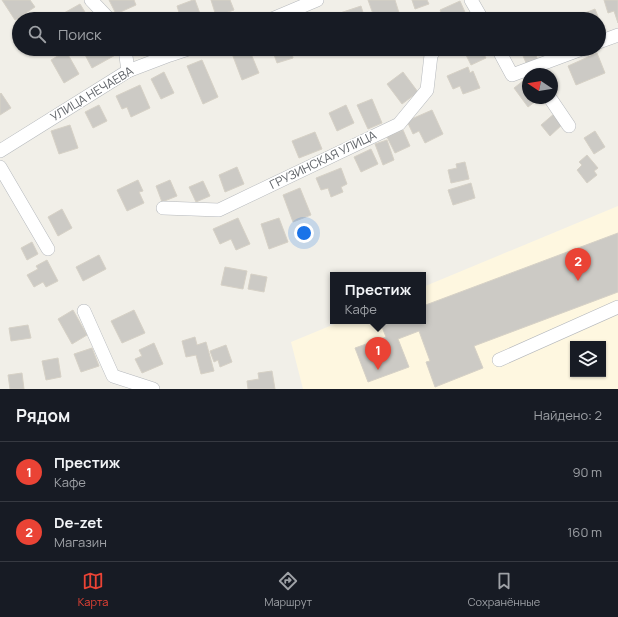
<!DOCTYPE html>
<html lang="ru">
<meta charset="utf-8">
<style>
:root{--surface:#171b24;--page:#242831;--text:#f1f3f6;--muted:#9ea1a6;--line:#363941;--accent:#ea4335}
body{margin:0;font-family:Manrope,sans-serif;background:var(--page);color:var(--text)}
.controls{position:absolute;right:12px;bottom:12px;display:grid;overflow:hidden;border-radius:0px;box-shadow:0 1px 3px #0004}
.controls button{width:36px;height:36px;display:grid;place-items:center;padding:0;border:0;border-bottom:1px solid var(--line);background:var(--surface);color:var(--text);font:20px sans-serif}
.compass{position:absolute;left:522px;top:68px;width:36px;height:36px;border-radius:50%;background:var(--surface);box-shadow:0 1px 3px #0004;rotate:282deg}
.you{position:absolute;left:304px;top:233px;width:14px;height:14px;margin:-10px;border:3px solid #fff;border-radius:50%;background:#1a73e8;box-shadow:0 0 0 6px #1a73e833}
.badge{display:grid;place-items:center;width:26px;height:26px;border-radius:50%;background:var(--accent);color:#fff;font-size:13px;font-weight:700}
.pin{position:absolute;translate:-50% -33px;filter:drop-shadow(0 1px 2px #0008)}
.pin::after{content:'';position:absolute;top:21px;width:14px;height:12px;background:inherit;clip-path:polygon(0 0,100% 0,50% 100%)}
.popup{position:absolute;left:330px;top:272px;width:96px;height:52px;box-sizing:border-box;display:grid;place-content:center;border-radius:0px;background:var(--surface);filter:drop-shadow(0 1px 3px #0005);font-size:13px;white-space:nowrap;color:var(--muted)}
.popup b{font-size:15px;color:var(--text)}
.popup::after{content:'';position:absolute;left:50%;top:100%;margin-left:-8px;border:8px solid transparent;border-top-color:var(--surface)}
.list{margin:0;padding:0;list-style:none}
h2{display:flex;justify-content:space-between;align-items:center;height:52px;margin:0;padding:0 16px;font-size:17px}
h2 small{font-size:13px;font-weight:400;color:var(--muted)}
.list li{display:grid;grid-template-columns:26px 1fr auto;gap:12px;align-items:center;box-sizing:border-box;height:60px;padding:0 16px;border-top:1px solid var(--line)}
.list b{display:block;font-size:15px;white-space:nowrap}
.list p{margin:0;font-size:13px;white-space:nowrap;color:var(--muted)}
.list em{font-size:13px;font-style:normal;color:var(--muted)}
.icon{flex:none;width:22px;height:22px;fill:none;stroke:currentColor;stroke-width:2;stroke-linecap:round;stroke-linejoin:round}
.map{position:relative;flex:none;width:618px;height:389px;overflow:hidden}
.search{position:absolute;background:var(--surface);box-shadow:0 1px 3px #0004;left:12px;right:12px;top:12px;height:44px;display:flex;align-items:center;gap:10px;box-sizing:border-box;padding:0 14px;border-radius:22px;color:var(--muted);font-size:15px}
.sheet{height:172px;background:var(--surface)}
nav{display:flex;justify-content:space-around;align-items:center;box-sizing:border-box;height:56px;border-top:1px solid var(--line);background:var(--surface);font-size:11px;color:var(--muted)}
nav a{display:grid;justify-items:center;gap:2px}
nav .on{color:var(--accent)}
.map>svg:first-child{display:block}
.commercial{fill:#fef7e0;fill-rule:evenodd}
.building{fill:#cccac5;stroke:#d6d1c6}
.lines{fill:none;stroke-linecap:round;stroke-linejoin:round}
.minor-casing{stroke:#b5b8bc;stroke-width:14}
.minor{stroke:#fff;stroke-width:13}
.labels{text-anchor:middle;stroke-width:3;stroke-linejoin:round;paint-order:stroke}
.street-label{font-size:12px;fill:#5f6368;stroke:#fff}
</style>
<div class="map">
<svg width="618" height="389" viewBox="0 0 618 389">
<rect width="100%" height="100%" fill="#f1efe8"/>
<path class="commercial" d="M 618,206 L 618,389 L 303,389 L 291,342 L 342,321 L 423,321 L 423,287 ZM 573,344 L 603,344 L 603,374 L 573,374 Z"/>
<g class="building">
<polygon points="2,0 30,0 35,7 15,20"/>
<polygon points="109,0 134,0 136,5 116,14"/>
<polygon points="193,0 195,0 202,19 181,19 177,6"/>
<polygon points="211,0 230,0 234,10 216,16"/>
<polygon points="368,0 395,0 400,16 391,19 382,19 380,12 373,14"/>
<polygon points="412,0 427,0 429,4 415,9"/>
<polygon points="604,0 618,0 618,23 614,11 608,13"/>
<polygon points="460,1 468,19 444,19 440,10"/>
<polygon points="80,4 88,17 84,19 67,19 64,13"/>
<polygon points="361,6 365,19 329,19 328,17"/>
<polygon points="595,9 599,19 581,19 580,15"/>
<polygon points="82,49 116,49 119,53 92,68"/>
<polygon points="236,49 249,49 259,73 242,80 231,51"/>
<polygon points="272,49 291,49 293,58 277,63"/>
<polygon points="463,49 481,49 486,58 471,65"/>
<polygon points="520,49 533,49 538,60 527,65"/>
<polygon points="66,51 79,74 64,83 51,60"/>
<polygon points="597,53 605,73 576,85 568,66"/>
<polygon points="202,60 218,97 203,104 187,66"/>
<polygon points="468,67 470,73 473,71 480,88 463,94 460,86 453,89 447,76"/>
<polygon points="164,72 174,93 161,99 151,79"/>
<polygon points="403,72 418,92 402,104 387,84"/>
<polygon points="528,77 528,98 540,98 528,107 514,88"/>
<polygon points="140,85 150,108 131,117 127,107 122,109 116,96"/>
<polygon points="1,93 11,108 0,115 0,94"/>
<polygon points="372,99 382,123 368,129 357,105"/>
<polygon points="99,105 107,121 93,128 85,112"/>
<polygon points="346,105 354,123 337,131 329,113"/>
<polygon points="432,110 443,134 425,143 419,131 413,134 407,121"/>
<polygon points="555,113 564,123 550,136 541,125"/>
<polygon points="70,125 78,148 59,154 51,131"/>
<polygon points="403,130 410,146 395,153 387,137"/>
<polygon points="595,131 605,147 594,154 584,138"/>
<polygon points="315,132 322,149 299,158 292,141"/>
<polygon points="387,140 394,160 383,165 375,144"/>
<polygon points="371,149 378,164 361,172 354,157"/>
<polygon points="587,155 598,168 594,171 597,175 587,183 577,170 582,165 579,162"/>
<polygon points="465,162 469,179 451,183 448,170 457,168 456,164"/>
<polygon points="237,167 244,184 225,192 219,175"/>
<polygon points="341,168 347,184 341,187 343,192 331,197 328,188 321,190 316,178"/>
<polygon points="138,180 143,191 139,192 144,203 127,211 117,190"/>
<polygon points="170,180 177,196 162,202 156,186"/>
<polygon points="203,181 210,196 196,202 189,187"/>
<polygon points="471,183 475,198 453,205 448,190"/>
<polygon points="300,188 311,215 293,222 283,195"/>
<polygon points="62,209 72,228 58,236 48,217"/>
<polygon points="238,218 250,244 236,250 231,239 220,244 213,229"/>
<polygon points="279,218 288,242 269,249 261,224"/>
<polygon points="618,233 618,292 474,346 483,368 435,387 426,362 430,361 419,331 398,339 409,367 368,382 355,348 386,337 380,322 384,321 423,321 423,306"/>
<polygon points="32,242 38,254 27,260 21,248"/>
<polygon points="99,255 106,269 83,281 76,267"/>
<polygon points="47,260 58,281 46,287 43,282 34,287 27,275 38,269 36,266"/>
<polygon points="225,267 247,271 243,289 221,285"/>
<polygon points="251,274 267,277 264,292 248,289"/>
<polygon points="73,310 87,335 72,344 58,319"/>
<polygon points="134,310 145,333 122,343 111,321"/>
<polygon points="28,325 31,338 11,341 9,328"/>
<polygon points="195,337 197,345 206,342 214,371 201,374 196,355 186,357 182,341"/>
<polygon points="154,343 163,364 142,373 135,359 142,356 139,350"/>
<polygon points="226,345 232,362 220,367 218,360 214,362 210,351"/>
<polygon points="92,348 99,366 81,372 74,354"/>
<polygon points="58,358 61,377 46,380 42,361"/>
<polygon points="272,371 275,389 248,389 247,381 259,379 258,373"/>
<polygon points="22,373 24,389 10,389 8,375"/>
</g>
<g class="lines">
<defs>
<g id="minor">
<polyline points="91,0 109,19"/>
<polyline points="471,0 482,19"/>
<polyline points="272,19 317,0"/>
<polyline points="599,42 618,35"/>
<polyline points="125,49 128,71"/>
<polyline points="498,49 512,75 582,49"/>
<polyline points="550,98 569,126"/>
<polyline points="0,151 128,71 170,55 188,49"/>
<polyline points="0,167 48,249"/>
<polyline points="163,208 219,210 399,124 427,90 431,55 436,49"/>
<polyline points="84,311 113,376 153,389"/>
<polyline points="499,360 618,307"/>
</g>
</defs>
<use href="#minor" class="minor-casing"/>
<use href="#minor" class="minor"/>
</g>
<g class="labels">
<g class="street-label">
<text transform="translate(92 94) rotate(-31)" y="4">УЛИЦА НЕЧАЕВА</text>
<text transform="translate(323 160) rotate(-26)" y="4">ГРУЗИНСКАЯ УЛИЦА</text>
</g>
</g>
</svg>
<div class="controls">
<button><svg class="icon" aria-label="layers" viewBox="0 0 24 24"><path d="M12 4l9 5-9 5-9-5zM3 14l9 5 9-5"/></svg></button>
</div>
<svg class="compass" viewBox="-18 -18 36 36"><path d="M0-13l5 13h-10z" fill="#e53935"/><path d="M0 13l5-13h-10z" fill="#9ea1a6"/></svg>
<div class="you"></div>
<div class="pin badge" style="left:378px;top:370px">1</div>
<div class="popup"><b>Престиж</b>Кафе</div>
<div class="pin badge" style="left:578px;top:281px">2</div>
<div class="search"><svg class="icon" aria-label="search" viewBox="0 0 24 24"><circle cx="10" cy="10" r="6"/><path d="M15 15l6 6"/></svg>Поиск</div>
</div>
<section class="sheet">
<h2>Рядом<small>Найдено: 2</small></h2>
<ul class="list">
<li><span class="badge">1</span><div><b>Престиж</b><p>Кафе</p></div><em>90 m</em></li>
<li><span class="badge">2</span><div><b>De-zet</b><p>Магазин</p></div><em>160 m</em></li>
</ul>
</section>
<nav>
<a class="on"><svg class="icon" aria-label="map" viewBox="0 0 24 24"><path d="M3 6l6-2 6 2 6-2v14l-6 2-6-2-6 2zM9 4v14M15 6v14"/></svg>Карта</a>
<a><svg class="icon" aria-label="directions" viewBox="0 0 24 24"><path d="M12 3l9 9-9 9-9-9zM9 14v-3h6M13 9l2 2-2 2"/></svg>Маршрут</a>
<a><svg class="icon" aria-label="saved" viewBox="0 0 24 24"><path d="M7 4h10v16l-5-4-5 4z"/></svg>Сохранённые</a>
</nav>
